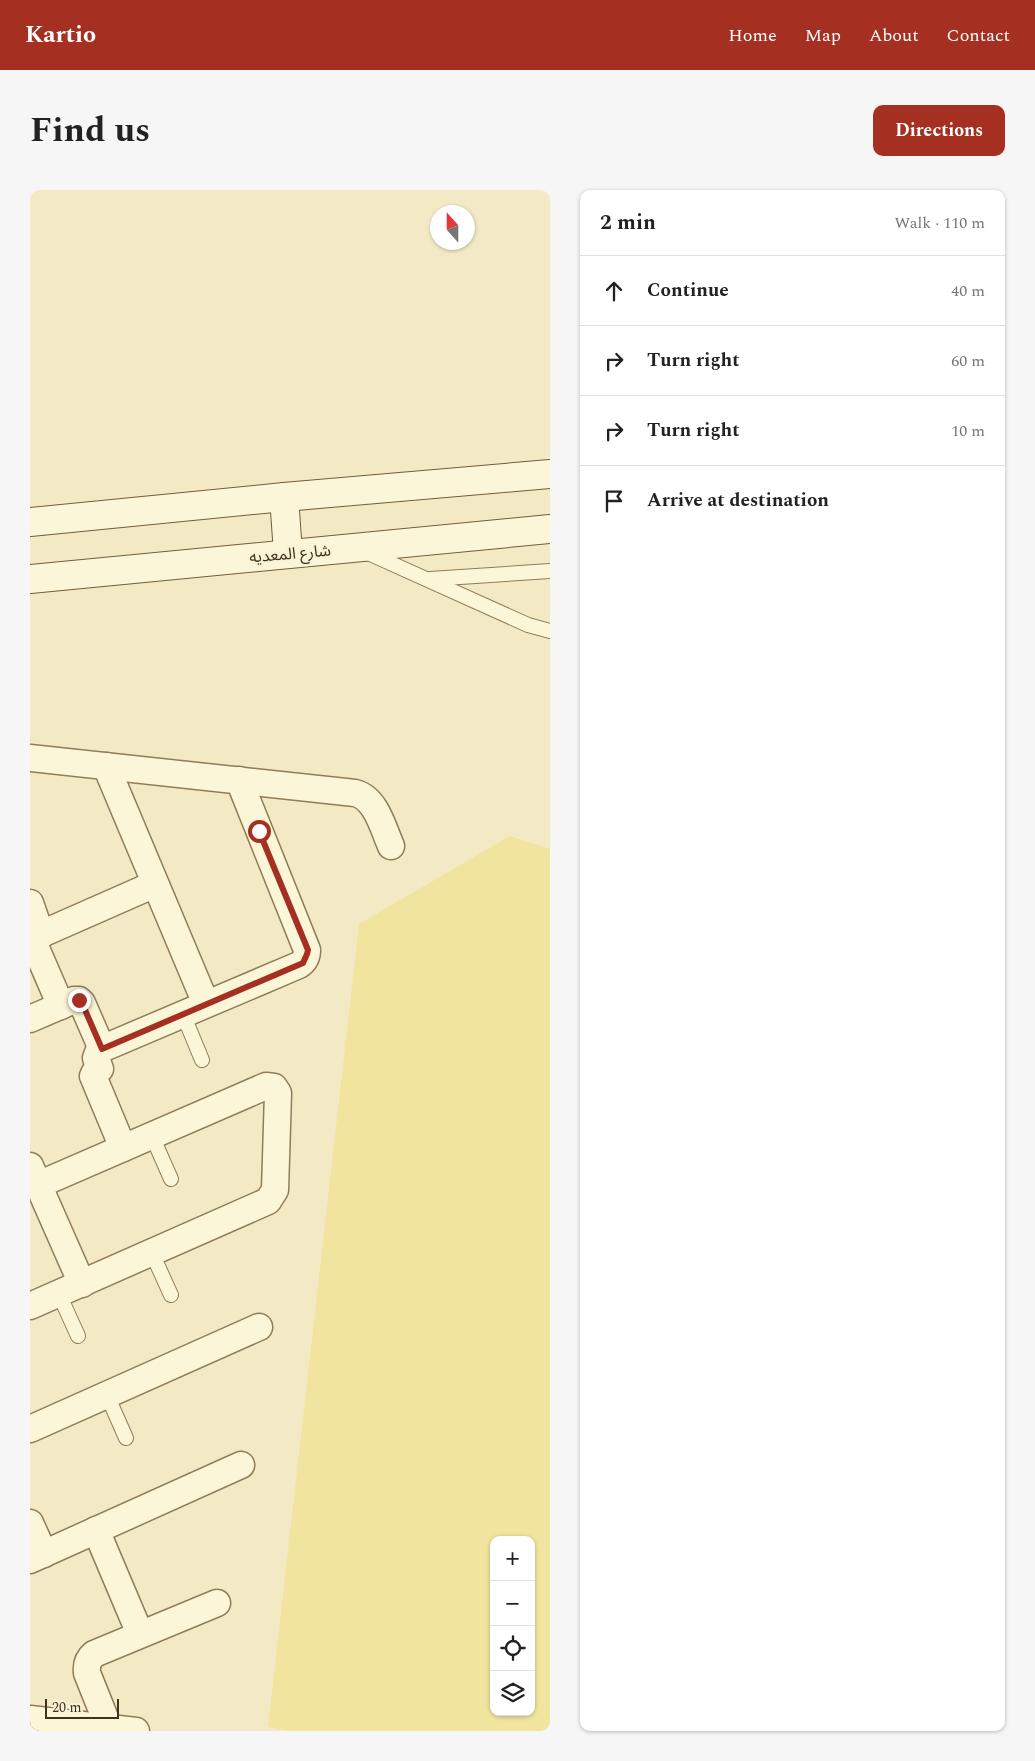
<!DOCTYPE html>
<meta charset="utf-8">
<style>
:root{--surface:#fff;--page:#f6f6f6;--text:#222;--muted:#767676;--line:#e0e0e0;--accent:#a53022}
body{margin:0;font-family:Spectral,"Noto Sans Arabic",serif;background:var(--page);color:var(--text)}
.controls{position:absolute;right:15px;bottom:15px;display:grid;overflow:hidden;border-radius:10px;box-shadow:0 1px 4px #0004}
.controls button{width:45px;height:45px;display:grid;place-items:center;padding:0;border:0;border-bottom:1px solid var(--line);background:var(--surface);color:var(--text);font:25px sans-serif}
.compass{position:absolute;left:400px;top:15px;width:45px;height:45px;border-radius:50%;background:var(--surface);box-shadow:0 1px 4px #0004;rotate:339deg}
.scale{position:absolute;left:15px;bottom:12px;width:74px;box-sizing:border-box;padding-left:5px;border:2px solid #3e311e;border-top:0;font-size:14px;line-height:18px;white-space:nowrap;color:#3e311e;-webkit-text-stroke:4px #f9f3d5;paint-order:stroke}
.stop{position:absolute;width:15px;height:15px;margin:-11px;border:4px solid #a53022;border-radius:50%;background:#fff}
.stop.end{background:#a53022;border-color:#fff;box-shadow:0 1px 5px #0008}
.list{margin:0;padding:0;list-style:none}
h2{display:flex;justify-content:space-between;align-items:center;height:65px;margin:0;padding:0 20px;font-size:21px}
h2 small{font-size:16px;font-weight:400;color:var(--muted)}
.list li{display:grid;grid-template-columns:32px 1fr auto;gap:15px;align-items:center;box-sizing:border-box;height:70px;padding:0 20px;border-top:1px solid var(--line)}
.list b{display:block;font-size:19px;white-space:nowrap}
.list em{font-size:16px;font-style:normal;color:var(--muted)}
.icon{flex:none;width:28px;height:28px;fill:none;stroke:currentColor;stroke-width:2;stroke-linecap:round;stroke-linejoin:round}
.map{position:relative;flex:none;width:520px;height:1541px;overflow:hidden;border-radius:10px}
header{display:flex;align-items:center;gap:30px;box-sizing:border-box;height:70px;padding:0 25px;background:var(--accent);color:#fff}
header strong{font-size:24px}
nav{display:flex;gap:28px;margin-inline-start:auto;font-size:18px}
.intro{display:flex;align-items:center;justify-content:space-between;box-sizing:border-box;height:120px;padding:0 30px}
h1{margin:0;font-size:35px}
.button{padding:12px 22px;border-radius:10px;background:var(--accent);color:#fff;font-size:18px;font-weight:700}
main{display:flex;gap:30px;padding:0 30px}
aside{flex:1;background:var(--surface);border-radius:10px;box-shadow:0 1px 4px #0004}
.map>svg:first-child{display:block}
.sand{fill:#f1e49f;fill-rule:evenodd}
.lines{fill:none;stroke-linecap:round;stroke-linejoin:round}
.service-casing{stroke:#907c58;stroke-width:16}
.minor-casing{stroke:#907c58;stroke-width:29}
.secondary-casing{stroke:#725d3b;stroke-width:30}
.service{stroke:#fcf6d9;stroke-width:14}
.minor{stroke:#fcf6d9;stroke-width:26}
.secondary{stroke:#fcf6d9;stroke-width:28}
.route{stroke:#a53022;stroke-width:6}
.labels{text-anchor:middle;stroke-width:4.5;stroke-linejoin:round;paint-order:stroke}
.street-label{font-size:16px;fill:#3e311e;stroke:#f9f3d5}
</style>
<header>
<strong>Kartio</strong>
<nav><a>Home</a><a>Map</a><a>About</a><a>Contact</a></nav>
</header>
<div class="intro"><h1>Find us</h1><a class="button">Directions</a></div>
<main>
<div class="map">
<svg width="520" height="1541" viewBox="0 0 520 1541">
<rect width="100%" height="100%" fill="#f3eac5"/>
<path class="sand" d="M 480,646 L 520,659 L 520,1541 L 258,1541 L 238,1537 L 329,734 ZM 464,1350 L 501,1350 L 501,1522 L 464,1522 Z"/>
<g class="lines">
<defs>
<g id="service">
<polyline points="336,362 498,435 520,441"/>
<polyline points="400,389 520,381"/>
<polyline points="153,824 172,870"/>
<polyline points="122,946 141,989"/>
<polyline points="122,1063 141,1105"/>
<polyline points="29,1104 48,1146"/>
<polyline points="77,1205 96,1248"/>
</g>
<g id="minor">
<path d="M 0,568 L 325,603 C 346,608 353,638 361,656"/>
<polyline points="76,576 176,814"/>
<polyline points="0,713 11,745"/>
<polyline points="0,749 125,694"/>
<polyline points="2,749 31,816"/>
<polyline points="0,829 44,810 49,810 52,813 72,859"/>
<path d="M 93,958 L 63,886 L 65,882 L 70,879 L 66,868 L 69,860 L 269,775 C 275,771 277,767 277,760 L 209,590"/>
<polyline points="0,976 52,1094"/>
<polyline points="0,1116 238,1011 245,1000 248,903 244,897 236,896 8,995"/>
<polyline points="0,1239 229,1137"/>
<polyline points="0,1333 14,1364"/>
<polyline points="66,1340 110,1444"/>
<polyline points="0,1370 211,1275"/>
<polyline points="0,1529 106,1541"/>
<path d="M 79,1538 L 57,1483 C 56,1475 58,1469 64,1464 L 187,1413"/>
</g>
<g id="secondary">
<polyline points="254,307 258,363"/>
<polyline points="0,332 254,307 520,284"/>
<polyline points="0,389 520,339"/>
</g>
</defs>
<use href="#service" class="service-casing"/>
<use href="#minor" class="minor-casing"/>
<use href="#secondary" class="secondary-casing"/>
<use href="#service" class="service"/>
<use href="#minor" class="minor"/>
<use href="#secondary" class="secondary"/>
</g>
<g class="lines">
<polyline class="route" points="49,810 52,813 72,859 273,773 277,764 278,760 229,641"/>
</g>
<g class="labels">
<g class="street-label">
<text transform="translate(260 363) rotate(-5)" y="6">شارع المعديه</text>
</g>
</g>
</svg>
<div class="controls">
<button>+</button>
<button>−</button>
<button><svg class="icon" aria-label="locate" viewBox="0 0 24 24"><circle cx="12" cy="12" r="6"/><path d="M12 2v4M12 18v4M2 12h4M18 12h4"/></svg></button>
<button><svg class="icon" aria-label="layers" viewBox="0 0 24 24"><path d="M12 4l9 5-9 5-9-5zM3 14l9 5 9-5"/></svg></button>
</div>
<svg class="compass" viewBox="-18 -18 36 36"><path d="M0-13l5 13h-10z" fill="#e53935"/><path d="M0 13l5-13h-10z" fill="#767676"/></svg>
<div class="scale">20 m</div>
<div class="stop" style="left:229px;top:641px"></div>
<div class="stop end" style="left:49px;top:810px"></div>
</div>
<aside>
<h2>2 min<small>Walk · 110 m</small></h2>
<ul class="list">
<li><svg class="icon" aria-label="ahead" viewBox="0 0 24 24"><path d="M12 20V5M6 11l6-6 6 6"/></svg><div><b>Continue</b></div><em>40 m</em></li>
<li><svg class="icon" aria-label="right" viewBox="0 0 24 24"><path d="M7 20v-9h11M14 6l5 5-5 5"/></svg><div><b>Turn right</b></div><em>60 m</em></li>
<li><svg class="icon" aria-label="right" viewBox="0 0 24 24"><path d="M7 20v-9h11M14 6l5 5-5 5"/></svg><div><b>Turn right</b></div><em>10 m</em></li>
<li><svg class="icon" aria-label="arrive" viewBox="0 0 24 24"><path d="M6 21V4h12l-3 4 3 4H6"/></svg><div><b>Arrive at destination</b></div></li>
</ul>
</aside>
</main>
